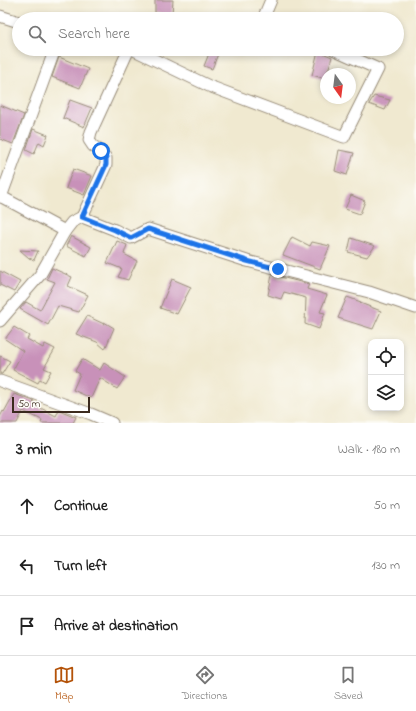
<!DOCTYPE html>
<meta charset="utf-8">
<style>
:root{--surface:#fff;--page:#f6f6f6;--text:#222;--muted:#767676;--line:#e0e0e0;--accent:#b45309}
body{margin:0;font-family:"Indie Flower",sans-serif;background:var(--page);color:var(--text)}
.controls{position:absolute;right:12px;bottom:12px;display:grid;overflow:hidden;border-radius:8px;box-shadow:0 2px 6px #0003}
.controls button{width:36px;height:36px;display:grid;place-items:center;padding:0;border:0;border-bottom:1px solid var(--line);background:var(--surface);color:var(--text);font:20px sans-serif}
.compass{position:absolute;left:320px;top:68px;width:36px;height:36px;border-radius:50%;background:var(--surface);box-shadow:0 2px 6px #0003;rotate:166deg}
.scale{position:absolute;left:12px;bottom:10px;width:78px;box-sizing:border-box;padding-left:4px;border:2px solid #3b2a1e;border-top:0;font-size:11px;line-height:14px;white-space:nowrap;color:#3b2a1e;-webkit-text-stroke:3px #fdfcf7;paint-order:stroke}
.stop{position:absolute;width:12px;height:12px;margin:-9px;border:3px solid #1a73e8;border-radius:50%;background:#fff}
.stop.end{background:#1a73e8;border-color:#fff;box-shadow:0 1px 4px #0008}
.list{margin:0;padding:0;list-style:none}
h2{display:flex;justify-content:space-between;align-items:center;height:52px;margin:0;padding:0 16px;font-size:17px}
h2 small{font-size:13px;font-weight:400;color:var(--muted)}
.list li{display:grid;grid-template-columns:26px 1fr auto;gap:12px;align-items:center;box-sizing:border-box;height:60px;padding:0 16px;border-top:1px solid var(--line)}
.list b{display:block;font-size:15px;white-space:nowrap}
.list em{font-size:13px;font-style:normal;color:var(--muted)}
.icon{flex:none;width:22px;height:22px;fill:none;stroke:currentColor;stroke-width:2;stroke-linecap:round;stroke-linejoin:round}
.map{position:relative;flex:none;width:416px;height:423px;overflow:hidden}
.search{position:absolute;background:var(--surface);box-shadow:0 2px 6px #0003;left:12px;right:12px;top:12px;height:44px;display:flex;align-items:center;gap:10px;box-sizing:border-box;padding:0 14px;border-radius:22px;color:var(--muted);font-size:15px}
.sheet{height:232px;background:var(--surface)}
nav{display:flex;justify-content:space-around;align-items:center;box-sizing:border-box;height:56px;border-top:1px solid var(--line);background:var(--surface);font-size:11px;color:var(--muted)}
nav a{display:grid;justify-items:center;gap:2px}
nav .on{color:var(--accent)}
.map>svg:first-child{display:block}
.building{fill:#c891b9}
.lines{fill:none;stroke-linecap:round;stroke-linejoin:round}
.street-casing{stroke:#968a77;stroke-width:13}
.street{stroke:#fff;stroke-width:11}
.route{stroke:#1a73e8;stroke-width:5}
</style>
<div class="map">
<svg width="416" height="423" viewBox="0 0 416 423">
<rect width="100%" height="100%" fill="#fdfcf7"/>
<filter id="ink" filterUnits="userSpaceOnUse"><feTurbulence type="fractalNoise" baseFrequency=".025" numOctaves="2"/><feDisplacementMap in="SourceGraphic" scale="8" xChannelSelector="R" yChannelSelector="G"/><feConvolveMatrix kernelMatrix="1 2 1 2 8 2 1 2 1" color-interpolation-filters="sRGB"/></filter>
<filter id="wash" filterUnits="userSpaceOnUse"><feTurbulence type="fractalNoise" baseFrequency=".012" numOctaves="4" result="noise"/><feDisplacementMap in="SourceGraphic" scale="16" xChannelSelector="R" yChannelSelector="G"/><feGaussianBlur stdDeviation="0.9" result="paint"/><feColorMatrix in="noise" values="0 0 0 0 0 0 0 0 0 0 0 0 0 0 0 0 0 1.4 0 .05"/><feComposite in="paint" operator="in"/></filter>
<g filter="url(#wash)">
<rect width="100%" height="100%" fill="#f0e9d0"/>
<g id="blocks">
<g class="building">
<polygon points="155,0 173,0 172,14 155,13"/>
<polygon points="210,51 218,54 212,69 204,66"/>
<polygon points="318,51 332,57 327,74 326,74 326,79 312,75"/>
<polygon points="59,57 88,69 80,88 52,77"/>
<polygon points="374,96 390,100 385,110 369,104"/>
<polygon points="70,100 92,108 84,127 63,118"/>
<polygon points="0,105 24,115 13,144 0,139"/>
<polygon points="33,129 48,135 44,145 39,142 34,154 26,150"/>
<polygon points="339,150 354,153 347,175 335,171"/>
<polygon points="73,169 92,176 84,195 66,188"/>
<polygon points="351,195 365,201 360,214 345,209"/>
<polygon points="71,236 91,247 86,256 66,246"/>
<polygon points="292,237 310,246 312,242 330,246 320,269 283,255"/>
<polygon points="351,238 375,246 367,257 348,252"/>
<polygon points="117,241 127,245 124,254 137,261 128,280 118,277 122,269 107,263"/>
<polygon points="20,250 38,251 34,260 29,258"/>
<polygon points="52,268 72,277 68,286 88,295 79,312 58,306 48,325 20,309 26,302 40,310 55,282 47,279"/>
<polygon points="0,271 20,282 14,292 0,285"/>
<polygon points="272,275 309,284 307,289 327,295 320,312 325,313 319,329 305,324 306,298 284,292 281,299 268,295"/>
<polygon points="172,279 191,287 177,314 160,308"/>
<polygon points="347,297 361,302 360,303 381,311 373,329 338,318"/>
<polygon points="87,316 104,324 104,322 114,328 105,349 97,342 76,334"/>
<polygon points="14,327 29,336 27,339 43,348 45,344 55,349 44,368 51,371 45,382 40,379 38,383 13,370 23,351 5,339"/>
<polygon points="0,356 10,361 2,374 0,374"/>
<polygon points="82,359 100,370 104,363 125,377 117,389 100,378 91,398 73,390 80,374 75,371"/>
<polygon points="14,394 34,401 33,404 56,416 59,410 76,417 73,423 41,423 42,420 23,411 17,423 0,423 0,417 3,411 4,412"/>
</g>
</g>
</g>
<g filter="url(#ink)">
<use href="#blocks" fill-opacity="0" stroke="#968a77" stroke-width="1"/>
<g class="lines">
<defs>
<g id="street">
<polyline points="0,16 19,22"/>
<polyline points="263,19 271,0"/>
<polyline points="132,49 209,86 344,137 378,69 333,49"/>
<polyline points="0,196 65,231 40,275 0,321"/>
<polyline points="1,197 55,49"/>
<polyline points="82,217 106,165 106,158 101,151 93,146 89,140 91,132 129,49"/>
<polyline points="65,231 72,222 82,217 115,230 131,238 148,229 247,261 369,292 416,308"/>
<polyline points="0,381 91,414 112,423"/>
</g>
</defs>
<use href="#street" class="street-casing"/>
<use href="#street" class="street"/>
</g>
</g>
<g class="lines" filter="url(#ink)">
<polyline class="route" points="101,151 106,158 106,165 82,217 115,230 131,238 148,229 247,261 278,269"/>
</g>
</svg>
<div class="controls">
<button><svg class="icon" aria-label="locate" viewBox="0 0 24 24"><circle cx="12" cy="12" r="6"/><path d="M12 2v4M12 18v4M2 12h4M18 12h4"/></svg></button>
<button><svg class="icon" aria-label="layers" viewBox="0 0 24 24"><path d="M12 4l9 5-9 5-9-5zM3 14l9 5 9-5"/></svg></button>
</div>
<svg class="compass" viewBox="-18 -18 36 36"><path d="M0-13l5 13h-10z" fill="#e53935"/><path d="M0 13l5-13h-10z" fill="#767676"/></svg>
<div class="scale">50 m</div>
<div class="stop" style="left:101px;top:151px"></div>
<div class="stop end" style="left:278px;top:269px"></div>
<div class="search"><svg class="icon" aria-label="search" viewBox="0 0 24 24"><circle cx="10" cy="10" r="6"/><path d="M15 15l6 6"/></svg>Search here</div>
</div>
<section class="sheet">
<h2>3 min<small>Walk · 180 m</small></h2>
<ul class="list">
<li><svg class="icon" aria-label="ahead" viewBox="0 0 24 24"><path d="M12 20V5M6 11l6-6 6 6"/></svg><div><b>Continue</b></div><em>50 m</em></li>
<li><svg class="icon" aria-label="left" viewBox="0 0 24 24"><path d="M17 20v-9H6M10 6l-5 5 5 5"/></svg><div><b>Turn left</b></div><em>130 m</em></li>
<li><svg class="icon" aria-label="arrive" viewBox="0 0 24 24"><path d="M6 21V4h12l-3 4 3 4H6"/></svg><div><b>Arrive at destination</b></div></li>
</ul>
</section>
<nav>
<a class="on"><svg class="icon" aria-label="map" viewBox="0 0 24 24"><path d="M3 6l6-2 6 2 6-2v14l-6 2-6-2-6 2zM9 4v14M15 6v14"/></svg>Map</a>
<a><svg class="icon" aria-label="directions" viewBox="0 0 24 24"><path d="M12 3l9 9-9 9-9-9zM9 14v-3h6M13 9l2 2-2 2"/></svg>Directions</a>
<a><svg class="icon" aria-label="saved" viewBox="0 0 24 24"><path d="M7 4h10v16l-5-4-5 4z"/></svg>Saved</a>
</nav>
